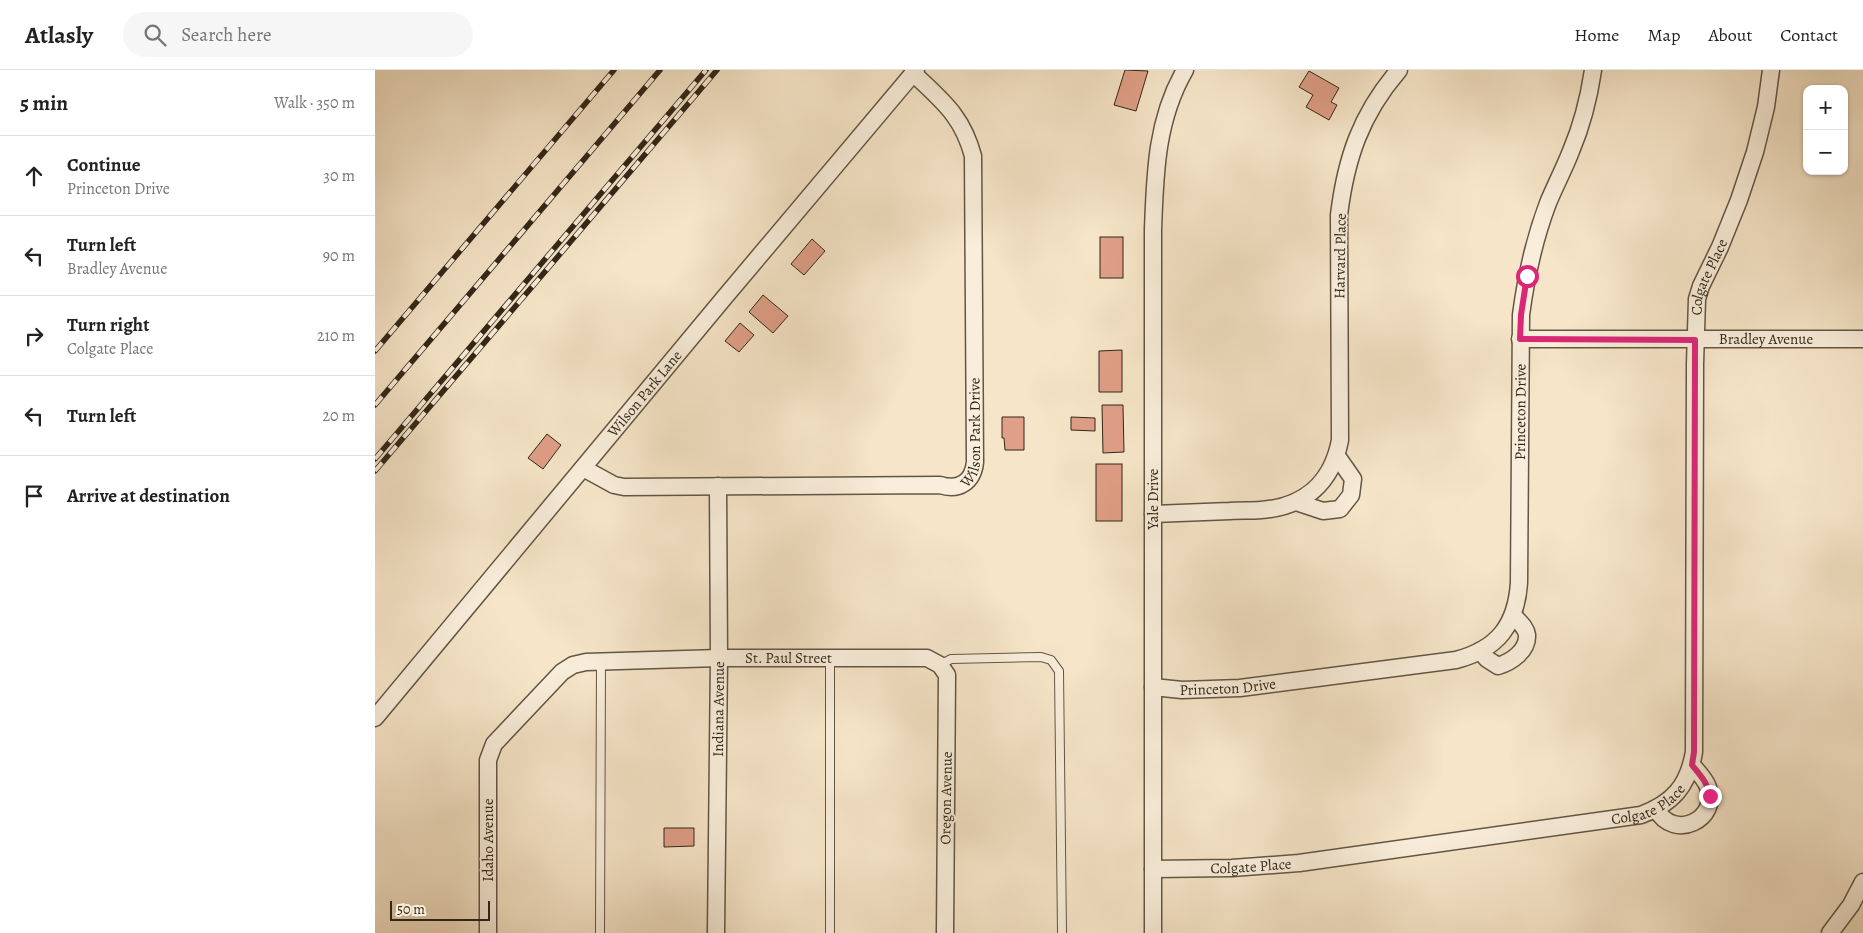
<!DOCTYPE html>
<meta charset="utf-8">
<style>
:root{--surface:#fff;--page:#f6f6f6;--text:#222;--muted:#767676;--line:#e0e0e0}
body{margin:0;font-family:Alegreya,serif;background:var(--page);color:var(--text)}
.controls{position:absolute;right:15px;top:15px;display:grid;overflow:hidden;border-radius:10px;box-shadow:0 1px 4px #0004}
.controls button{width:45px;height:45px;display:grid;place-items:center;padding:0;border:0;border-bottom:1px solid var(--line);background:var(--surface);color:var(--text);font:25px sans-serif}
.scale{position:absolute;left:15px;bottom:12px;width:100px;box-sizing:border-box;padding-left:5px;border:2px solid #322718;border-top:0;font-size:14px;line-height:18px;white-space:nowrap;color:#322718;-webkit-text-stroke:4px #f9eedb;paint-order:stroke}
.stop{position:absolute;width:15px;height:15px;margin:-11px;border:4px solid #db2777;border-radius:50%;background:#fff}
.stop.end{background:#db2777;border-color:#fff;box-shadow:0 1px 5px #0008}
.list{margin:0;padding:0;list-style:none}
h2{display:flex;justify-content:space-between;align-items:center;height:65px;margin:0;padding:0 20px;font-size:21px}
h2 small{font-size:16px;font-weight:400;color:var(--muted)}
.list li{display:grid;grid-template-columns:32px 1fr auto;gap:15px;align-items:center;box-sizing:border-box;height:80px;padding:0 20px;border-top:1px solid var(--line)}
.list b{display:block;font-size:19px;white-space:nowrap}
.list p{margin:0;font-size:16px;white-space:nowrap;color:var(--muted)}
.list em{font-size:16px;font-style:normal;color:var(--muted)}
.icon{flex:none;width:28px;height:28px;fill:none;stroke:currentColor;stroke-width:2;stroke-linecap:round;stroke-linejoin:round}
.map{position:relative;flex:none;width:1488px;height:863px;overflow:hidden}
header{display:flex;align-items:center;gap:30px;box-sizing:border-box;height:70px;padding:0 25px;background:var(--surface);border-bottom:1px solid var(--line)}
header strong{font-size:24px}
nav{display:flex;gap:28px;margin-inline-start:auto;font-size:18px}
.search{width:350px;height:45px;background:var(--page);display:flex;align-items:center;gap:12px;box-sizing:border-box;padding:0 18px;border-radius:28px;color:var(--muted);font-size:19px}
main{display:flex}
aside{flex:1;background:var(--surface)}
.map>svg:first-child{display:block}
.building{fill:#e09f87;stroke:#322718}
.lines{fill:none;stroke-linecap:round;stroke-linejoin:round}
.service-casing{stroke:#635644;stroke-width:10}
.minor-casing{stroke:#635644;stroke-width:19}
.service{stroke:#f9eedb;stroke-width:8}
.minor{stroke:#f9eedb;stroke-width:16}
.rail-casing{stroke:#322718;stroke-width:5.5}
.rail{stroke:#f9eedb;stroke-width:4;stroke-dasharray:11;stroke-linecap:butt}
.route{stroke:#db2777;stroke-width:6}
.labels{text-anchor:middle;stroke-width:4;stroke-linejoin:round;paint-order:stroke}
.street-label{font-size:15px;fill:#322718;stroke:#f9eedb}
</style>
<header>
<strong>Atlasly</strong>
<div class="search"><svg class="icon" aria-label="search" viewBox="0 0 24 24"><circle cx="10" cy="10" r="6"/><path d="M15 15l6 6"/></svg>Search here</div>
<nav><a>Home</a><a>Map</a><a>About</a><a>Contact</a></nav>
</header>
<main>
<aside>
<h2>5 min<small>Walk · 350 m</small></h2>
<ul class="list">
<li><svg class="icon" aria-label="ahead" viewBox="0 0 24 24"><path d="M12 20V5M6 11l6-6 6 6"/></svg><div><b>Continue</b><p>Princeton Drive</p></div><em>30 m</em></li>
<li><svg class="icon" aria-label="left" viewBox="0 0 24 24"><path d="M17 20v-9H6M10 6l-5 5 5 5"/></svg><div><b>Turn left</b><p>Bradley Avenue</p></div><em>90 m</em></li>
<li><svg class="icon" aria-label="right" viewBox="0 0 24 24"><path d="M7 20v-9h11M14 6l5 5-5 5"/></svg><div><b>Turn right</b><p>Colgate Place</p></div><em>210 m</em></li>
<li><svg class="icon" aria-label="left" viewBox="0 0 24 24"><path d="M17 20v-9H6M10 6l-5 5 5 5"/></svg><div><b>Turn left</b></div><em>20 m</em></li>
<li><svg class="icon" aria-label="arrive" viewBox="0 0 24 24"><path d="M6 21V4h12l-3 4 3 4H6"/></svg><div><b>Arrive at destination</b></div></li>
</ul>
</aside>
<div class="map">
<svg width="1488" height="863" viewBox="0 0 1488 863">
<rect width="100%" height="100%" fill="#f6e5c8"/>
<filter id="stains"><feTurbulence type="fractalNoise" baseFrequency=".004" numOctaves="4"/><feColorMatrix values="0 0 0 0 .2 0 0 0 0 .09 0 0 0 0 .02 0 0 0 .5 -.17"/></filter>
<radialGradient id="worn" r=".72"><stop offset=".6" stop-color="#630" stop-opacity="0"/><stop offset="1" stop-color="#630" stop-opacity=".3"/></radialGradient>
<g class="building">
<polygon points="750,0 773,1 761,41 739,35"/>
<polygon points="934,1 964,18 956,32 962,35 954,50 931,37 938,25 924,17"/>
<rect x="725" y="167" width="23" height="41"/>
<polygon points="437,169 450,181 429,205 416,194"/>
<polygon points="388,225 413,246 398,263 374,242"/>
<polygon points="365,253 379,265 364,282 350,271"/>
<polygon points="747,280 747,322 724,322 724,281"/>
<polygon points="727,335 748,335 749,382 728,383"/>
<polygon points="627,347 649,347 649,380 630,380 629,368 627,368"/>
<polygon points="696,347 720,348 720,361 696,360"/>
<polygon points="172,364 186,375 168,399 153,388"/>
<rect x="721" y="394" width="26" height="57"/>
<polygon points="289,758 319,758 319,776 289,777"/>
</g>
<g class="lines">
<defs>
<g id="service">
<polyline points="455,587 455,863"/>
<polyline points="565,595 576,589 666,587 676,590 684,601 687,863"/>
<polyline points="225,863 226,591"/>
</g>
<g id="minor">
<path id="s1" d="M 1145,269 L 1488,269"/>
<path id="s2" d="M 208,398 L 239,415 L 249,417 L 565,415 C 584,421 598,412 600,392 L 598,86 C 587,45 567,31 538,3"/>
<polyline points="921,432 948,441 965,439 976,425 978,409 962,386"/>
<path d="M 778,444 C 803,443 829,442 855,441 C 865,440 875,441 886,440 C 929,437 957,413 965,370 L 964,145 C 971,88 986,44 1024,0"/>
<path d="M 1105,581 L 1112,589 L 1123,596 C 1136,592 1153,581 1152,565 C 1151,557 1143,551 1138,545"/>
<path id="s3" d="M 778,617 L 807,620 L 865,618 L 1081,590 C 1123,579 1141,555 1144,513 L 1146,245 C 1151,207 1159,170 1173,133 C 1180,116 1189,99 1196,81 C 1207,55 1214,27 1218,0"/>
<path id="s4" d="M 0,648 L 349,228 L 541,0"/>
<path d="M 1281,739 C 1299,772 1345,749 1333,717 C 1330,709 1323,702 1317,695"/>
<path id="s5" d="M 778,799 L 857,798 L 924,793 L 1266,745 C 1298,733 1313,716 1319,682 L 1320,294 L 1322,229 L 1326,216 L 1345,177 L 1364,130 L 1380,82 L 1391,37 L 1396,0"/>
<path id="s6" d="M 113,863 L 113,690 L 119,674 L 187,602 L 198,595 L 211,592 L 344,588 L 552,588 L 565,595 L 572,605 L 570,863"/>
<path id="s7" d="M 341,863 L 344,588 L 343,416"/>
<path d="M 778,863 L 778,160 C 780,104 781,50 810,0"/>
<polyline points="1455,863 1476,835 1488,812"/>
</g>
</defs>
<use href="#service" class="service-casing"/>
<use href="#minor" class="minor-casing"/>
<use href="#service" class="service"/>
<use href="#minor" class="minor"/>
<defs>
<g id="rail">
<polyline points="0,281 239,0"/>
<polyline points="0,335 285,0"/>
<polyline points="0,389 331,0"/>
<polyline points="0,401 342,0"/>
</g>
</defs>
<use href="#rail" class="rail-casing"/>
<use href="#rail" class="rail"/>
</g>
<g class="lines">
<path class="route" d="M 1152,206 L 1146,245 L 1145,269 L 1320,270 L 1319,682 L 1317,695 C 1325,705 1333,713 1335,726"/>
</g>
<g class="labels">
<g class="street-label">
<text transform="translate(965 186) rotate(-89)" y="5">Harvard Place</text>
<text dy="5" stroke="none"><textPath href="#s5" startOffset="1056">Colgate Place</textPath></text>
<text dy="5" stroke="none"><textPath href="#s1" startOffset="246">Bradley Avenue</textPath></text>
<text dy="5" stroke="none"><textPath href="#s4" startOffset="422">Wilson Park Lane</textPath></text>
<text dy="5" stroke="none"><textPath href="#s3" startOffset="584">Princeton Drive</textPath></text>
<text dy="5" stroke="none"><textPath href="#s2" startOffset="440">Wilson Park Drive</textPath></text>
<text transform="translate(778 429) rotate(-90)" y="5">Yale Drive</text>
<text dy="5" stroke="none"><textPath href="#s6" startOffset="518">St. Paul Street</textPath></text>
<text dy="5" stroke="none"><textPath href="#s3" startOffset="75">Princeton Drive</textPath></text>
<text dy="5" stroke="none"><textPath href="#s7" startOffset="224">Indiana Avenue</textPath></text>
<text transform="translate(571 728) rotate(-89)" y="5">Oregon Avenue</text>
<text dy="5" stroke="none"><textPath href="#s5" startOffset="502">Colgate Place</textPath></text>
<text transform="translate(113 770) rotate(-90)" y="5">Idaho Avenue</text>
<text dy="5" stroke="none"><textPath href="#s5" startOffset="98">Colgate Place</textPath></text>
</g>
</g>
<rect width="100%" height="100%" filter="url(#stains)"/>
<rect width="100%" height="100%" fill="url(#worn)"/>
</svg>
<div class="controls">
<button>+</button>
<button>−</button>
</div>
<div class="scale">50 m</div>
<div class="stop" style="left:1152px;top:206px"></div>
<div class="stop end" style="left:1335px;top:726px"></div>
</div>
</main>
